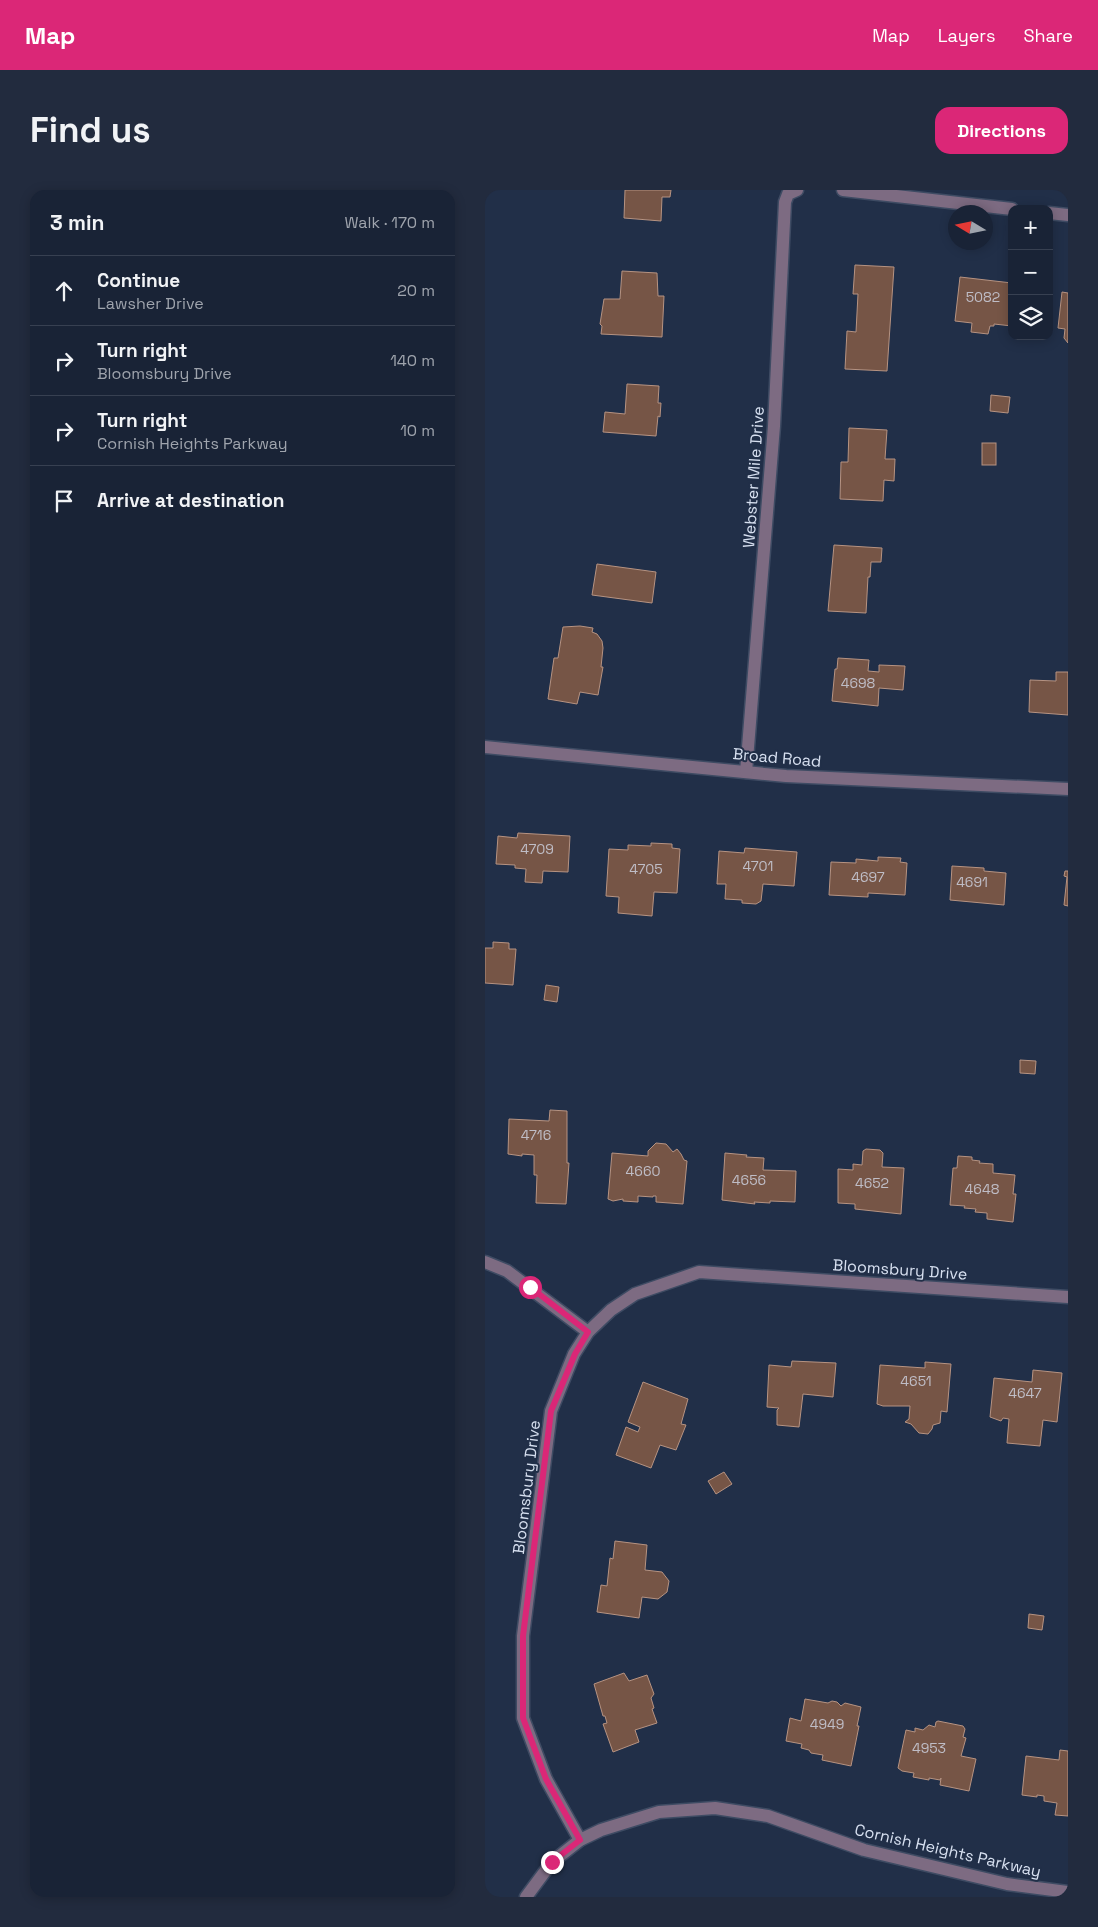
<!DOCTYPE html>
<meta charset="utf-8">
<style>
:root{--surface:#192336;--page:#222b3e;--text:#f1f3f6;--muted:#9fa4ad;--line:#374051;--accent:#db2777}
body{margin:0;font-family:"Space Grotesk",sans-serif;background:var(--page);color:var(--text)}
.controls{position:absolute;right:15px;top:15px;display:grid;overflow:hidden;border-radius:10px;box-shadow:0 2px 12px #0003}
.controls button{width:45px;height:45px;display:grid;place-items:center;padding:0;border:0;border-bottom:1px solid var(--line);background:var(--surface);color:var(--text);font:25px sans-serif}
.compass{position:absolute;left:463px;top:15px;width:45px;height:45px;border-radius:50%;background:var(--surface);box-shadow:0 2px 12px #0003;rotate:280deg}
.stop{position:absolute;width:15px;height:15px;margin:-11px;border:4px solid #db2777;border-radius:50%;background:#fff}
.stop.end{background:#db2777;border-color:#fff;box-shadow:0 1px 5px #0008}
.list{margin:0;padding:0;list-style:none}
h2{display:flex;justify-content:space-between;align-items:center;height:65px;margin:0;padding:0 20px;font-size:21px}
h2 small{font-size:16px;font-weight:400;color:var(--muted)}
.list li{display:grid;grid-template-columns:32px 1fr auto;gap:15px;align-items:center;box-sizing:border-box;height:70px;padding:0 20px;border-top:1px solid var(--line)}
.list b{display:block;font-size:19px;white-space:nowrap}
.list p{margin:0;font-size:16px;white-space:nowrap;color:var(--muted)}
.list em{font-size:16px;font-style:normal;color:var(--muted)}
.icon{flex:none;width:28px;height:28px;fill:none;stroke:currentColor;stroke-width:2;stroke-linecap:round;stroke-linejoin:round}
.map{position:relative;flex:none;width:583px;height:1707px;overflow:hidden;border-radius:15px}
header{display:flex;align-items:center;gap:30px;box-sizing:border-box;height:70px;padding:0 25px;background:var(--accent);color:#fff}
header strong{font-size:24px}
nav{display:flex;gap:28px;margin-inline-start:auto;font-size:18px}
.intro{display:flex;align-items:center;justify-content:space-between;box-sizing:border-box;height:120px;padding:0 30px}
h1{margin:0;font-size:35px}
.button{padding:12px 22px;border-radius:15px;background:var(--accent);color:#fff;font-size:18px;font-weight:700}
main{display:flex;gap:30px;padding:0 30px}
aside{flex:1;background:var(--surface);border-radius:15px;box-shadow:0 2px 12px #0003}
.map>svg:first-child{display:block}
.building{fill:#765546;stroke:#b69382}
.lines{fill:none;stroke-linecap:round;stroke-linejoin:round}
.minor-casing{stroke:#3e4b63;stroke-width:15}
.minor{stroke:#7d6b82;stroke-width:12}
.route{stroke:#db2777;stroke-width:6}
.labels{text-anchor:middle;stroke-width:4;stroke-linejoin:round;paint-order:stroke}
.number-label{font-size:14px;fill:#bfbdc6}
.street-label{font-size:16px;fill:#d7e0f0;stroke:#212f48}
</style>
<header>
<strong>Map</strong>
<nav><a>Map</a><a>Layers</a><a>Share</a></nav>
</header>
<div class="intro"><h1>Find us</h1><a class="button">Directions</a></div>
<main>
<aside>
<h2>3 min<small>Walk · 170 m</small></h2>
<ul class="list">
<li><svg class="icon" aria-label="ahead" viewBox="0 0 24 24"><path d="M12 20V5M6 11l6-6 6 6"/></svg><div><b>Continue</b><p>Lawsher Drive</p></div><em>20 m</em></li>
<li><svg class="icon" aria-label="right" viewBox="0 0 24 24"><path d="M7 20v-9h11M14 6l5 5-5 5"/></svg><div><b>Turn right</b><p>Bloomsbury Drive</p></div><em>140 m</em></li>
<li><svg class="icon" aria-label="right" viewBox="0 0 24 24"><path d="M7 20v-9h11M14 6l5 5-5 5"/></svg><div><b>Turn right</b><p>Cornish Heights Parkway</p></div><em>10 m</em></li>
<li><svg class="icon" aria-label="arrive" viewBox="0 0 24 24"><path d="M6 21V4h12l-3 4 3 4H6"/></svg><div><b>Arrive at destination</b></div></li>
</ul>
</aside>
<div class="map">
<svg width="583" height="1707" viewBox="0 0 583 1707">
<rect width="100%" height="100%" fill="#212f48"/>
<g class="building">
<polygon points="140,0 186,0 185,7 177,7 176,31 139,28"/>
<polygon points="370,75 409,77 402,181 360,179 362,141 371,142 373,104 368,104"/>
<polygon points="137,81 172,83 173,106 179,106 177,147 116,144 117,136 115,134 119,109 135,109"/>
<polygon points="475,87 527,93 527,136 509,134 509,136 505,136 503,144 486,142 487,133 470,131"/>
<polygon points="577,102 583,103 583,153 579,148 580,139 573,138"/>
<polygon points="142,194 174,196 173,213 176,213 175,227 173,226 171,246 118,242 120,222 140,224"/>
<polygon points="506,205 525,207 523,223 505,221"/>
<polygon points="364,238 402,240 400,269 410,269 409,291 399,290 398,311 355,309 356,272 363,272"/>
<rect x="497" y="253" width="14" height="22"/>
<polygon points="349,355 397,358 396,372 386,372 385,387 383,387 381,423 343,421"/>
<polygon points="112,374 171,382 167,413 107,405"/>
<polygon points="95,436 108,438 107,442 112,444 117,451 118,458 116,477 118,477 113,505 95,502 92,514 63,509 69,468 73,468 78,437"/>
<polygon points="353,468 384,470 383,481 394,482 394,475 420,476 418,500 394,498 393,516 347,511 350,479 352,479"/>
<polygon points="571,482 583,482 583,525 544,522 545,490 571,491"/>
<polygon points="33,643 85,646 83,682 58,681 57,693 40,692 41,679 30,678 30,675 11,674 13,646 32,648"/>
<polygon points="166,653 187,654 187,658 195,659 192,703 169,702 167,726 133,723 134,707 121,706 124,659 143,660 143,655 166,656"/>
<polygon points="260,658 312,662 309,696 278,694 276,711 271,714 257,713 257,710 240,709 241,694 232,694 234,661 259,663"/>
<polygon points="393,667 416,668 415,672 422,673 420,705 383,703 383,707 344,705 346,672 371,673 371,669 393,671"/>
<polygon points="467,676 499,678 499,681 521,683 519,715 465,710"/>
<polygon points="580,681 583,681 583,716 579,715 582,687 579,686"/>
<polygon points="8,752 24,753 24,759 31,759 28,795 0,793 0,758 8,758"/>
<polygon points="61,795 74,797 72,812 59,810"/>
<polygon points="535,870 551,871 550,884 535,883"/>
<polygon points="65,920 82,921 82,973 84,973 81,1014 51,1013 52,985 49,985 49,965 37,964 37,966 23,964 24,929 64,931"/>
<polygon points="171,953 181,954 188,962 192,959 196,964 199,970 202,971 198,1014 171,1012 171,1006 168,1006 168,1007 153,1006 153,1012 138,1011 138,1009 128,1011 123,1009 127,963 163,966 163,961"/>
<polygon points="381,959 395,960 398,963 397,977 419,978 416,1024 370,1019 370,1014 353,1013 353,979 368,980 368,974 377,975 378,961"/>
<polygon points="240,963 262,965 261,967 279,968 278,980 311,981 310,1012 285,1011 285,1013 269,1012 270,1014 237,1010"/>
<polygon points="473,966 487,967 487,970 495,971 494,973 508,974 508,983 530,985 528,1004 531,1004 528,1032 502,1029 502,1023 490,1022 491,1019 479,1018 480,1016 465,1015 468,978 472,978"/>
<polygon points="307,1171 351,1173 348,1207 318,1204 314,1237 292,1235 292,1220 294,1218 282,1217 284,1175 306,1177"/>
<polygon points="440,1172 466,1174 462,1222 456,1221 455,1233 448,1235 447,1239 443,1244 434,1243 426,1234 420,1232 424,1229 425,1216 398,1216 392,1214 395,1175 440,1178"/>
<polygon points="548,1180 577,1183 572,1232 558,1230 555,1256 522,1253 524,1229 518,1228 516,1231 505,1227 509,1188 547,1192"/>
<polygon points="158,1192 203,1209 196,1234 201,1235 191,1260 175,1255 166,1278 131,1265 141,1237 153,1242 155,1237 143,1232"/>
<polygon points="239,1282 247,1294 231,1304 223,1291"/>
<polygon points="130,1351 162,1355 160,1380 177,1382 184,1391 182,1402 173,1409 157,1407 154,1428 112,1422 116,1395 122,1396 125,1368 128,1369"/>
<polygon points="544,1424 559,1426 557,1440 543,1438"/>
<polygon points="139,1483 144,1491 162,1485 169,1504 166,1508 169,1518 167,1519 172,1533 150,1540 154,1552 128,1562 118,1534 122,1533 120,1526 118,1526 109,1494"/>
<polygon points="320,1509 343,1513 347,1511 352,1512 356,1516 360,1513 376,1517 372,1536 374,1536 366,1576 337,1570 338,1565 326,1563 324,1560 316,1558 317,1554 301,1551 305,1528 316,1531"/>
<polygon points="453,1531 478,1536 480,1539 478,1547 481,1548 476,1566 491,1569 484,1601 455,1595 456,1588 455,1590 444,1588 444,1590 428,1587 429,1583 417,1581 413,1578 421,1540 430,1542 430,1538 438,1540 444,1535 450,1537 451,1532"/>
<polygon points="575,1560 583,1561 583,1626 570,1625 572,1613 559,1611 559,1606 552,1605 552,1607 537,1605 541,1566 574,1570"/>
</g>
<g class="lines">
<defs>
<g id="minor">
<polyline points="358,0 527,19"/>
<polyline points="564,23 583,25"/>
<polyline points="0,557 301,586 583,599"/>
<polyline points="261,582 289,236 300,12 303,4 312,0"/>
<polyline points="0,1072 22,1081 103,1142"/>
<polyline points="95,1650 61,1589 38,1528 38,1446 66,1221 89,1164 103,1142 126,1120 150,1104 214,1082 583,1107"/>
<polyline points="41,1707 67,1672 95,1650 116,1640 174,1622 230,1618 283,1626 379,1660 522,1694 583,1702"/>
</g>
</defs>
<use href="#minor" class="minor-casing"/>
<use href="#minor" class="minor"/>
</g>
<g class="lines">
<polyline class="route" points="45,1097 103,1142 90,1164 66,1221 38,1446 38,1528 61,1589 95,1650 67,1672"/>
</g>
<g class="labels">
<g class="number-label">
<text x="498" y="112">5082</text>
<text x="373" y="498">4698</text>
<text x="52" y="664">4709</text>
<text x="273" y="681">4701</text>
<text x="161" y="684">4705</text>
<text x="383" y="692">4697</text>
<text x="487" y="697">4691</text>
<text x="51" y="950">4716</text>
<text x="158" y="986">4660</text>
<text x="264" y="995">4656</text>
<text x="387" y="998">4652</text>
<text x="497" y="1004">4648</text>
<text x="431" y="1196">4651</text>
<text x="540" y="1208">4647</text>
<text x="342" y="1539">4949</text>
<text x="444" y="1563">4953</text>
</g>
<g class="street-label">
<text transform="translate(268 287) rotate(-86)" y="6">Webster Mile Drive</text>
<text transform="translate(292 567) rotate(5)" y="6">Broad Road</text>
<text transform="translate(415 1079) rotate(4)" y="6">Bloomsbury Drive</text>
<text transform="translate(41 1297) rotate(-83)" y="6">Bloomsbury Drive</text>
<text transform="translate(463 1660) rotate(13)" y="6">Cornish Heights Parkway</text>
</g>
</g>
</svg>
<div class="controls">
<button>+</button>
<button>−</button>
<button><svg class="icon" aria-label="layers" viewBox="0 0 24 24"><path d="M12 4l9 5-9 5-9-5zM3 14l9 5 9-5"/></svg></button>
</div>
<svg class="compass" viewBox="-18 -18 36 36"><path d="M0-13l5 13h-10z" fill="#e53935"/><path d="M0 13l5-13h-10z" fill="#9fa4ad"/></svg>
<div class="stop" style="left:45px;top:1097px"></div>
<div class="stop end" style="left:67px;top:1672px"></div>
</div>
</main>
